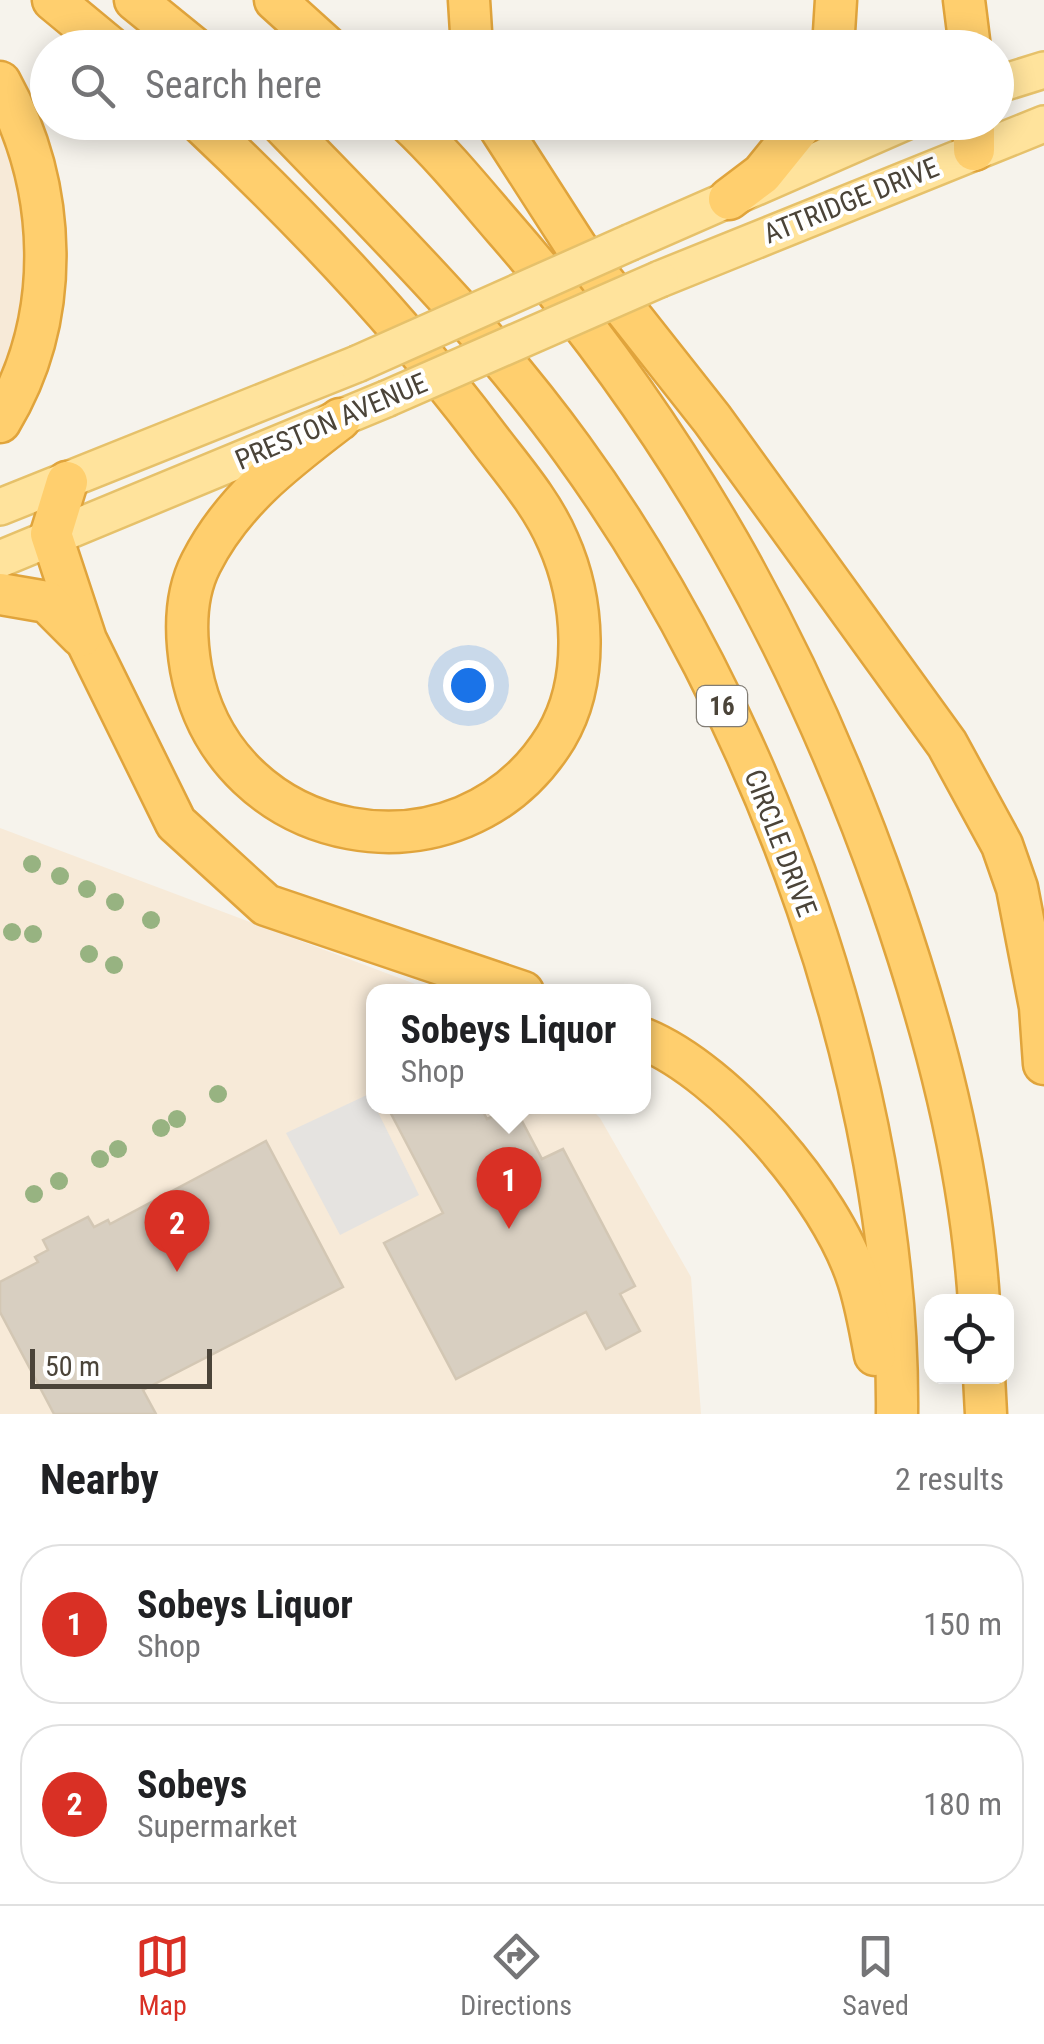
<!DOCTYPE html>
<style>
:root{--surface:#fff;--page:#f2f2f2;--text:#202124;--muted:#757577;--line:#e0e0e0;--accent:#d93025}
body{margin:0;font-family:"Roboto Condensed",sans-serif;background:var(--page);color:var(--text)}
.controls{position:absolute;right:30px;bottom:30px;display:grid;overflow:hidden;border-radius:20px;box-shadow:0 5px 25px #0003}
.controls button{width:90px;height:90px;display:grid;place-items:center;padding:0;border:0;border-bottom:2px solid var(--line);background:var(--surface);color:var(--text);font:50px sans-serif}
.scale{position:absolute;left:30px;bottom:25px;width:182px;box-sizing:border-box;padding-left:10px;border:5px solid #4b4439;border-top:0;font-size:28px;line-height:35px;white-space:nowrap;color:#4b4439;-webkit-text-stroke:8px #fff;paint-order:stroke}
.you{position:absolute;left:468px;top:685px;width:35px;height:35px;margin:-25px;border:8px solid #fff;border-radius:50%;background:#1a73e8;box-shadow:0 0 0 15px #1a73e833}
.badge{display:grid;place-items:center;width:65px;height:65px;border-radius:50%;background:var(--accent);color:#fff;font-size:32px;font-weight:700}
.pin{position:absolute;translate:-50% -82px;filter:drop-shadow(0 2px 5px #0008)}
.pin::after{content:'';position:absolute;top:52px;width:35px;height:30px;background:inherit;clip-path:polygon(0 0,100% 0,50% 100%)}
.popup{position:absolute;left:366px;top:984px;width:285px;height:130px;box-sizing:border-box;display:grid;place-content:center;border-radius:20px;background:var(--surface);filter:drop-shadow(0 2px 8px #0005);font-size:32px;white-space:nowrap;color:var(--muted)}
.popup b{font-size:38px;color:var(--text)}
.popup::after{content:'';position:absolute;left:50%;top:100%;margin-left:-20px;border:20px solid transparent;border-top-color:var(--surface)}
.list{margin:0;padding:0;list-style:none}
h2{display:flex;justify-content:space-between;align-items:center;height:130px;margin:0;padding:0 40px;font-size:42px}
h2 small{font-size:32px;font-weight:400;color:var(--muted)}
.list li{display:grid;grid-template-columns:65px 1fr auto;gap:30px;align-items:center;box-sizing:border-box;height:160px;margin:0 20px 20px;padding:0 20px;border:2px solid var(--line);border-radius:40px}
.list b{display:block;font-size:38px;white-space:nowrap}
.list p{margin:0;font-size:32px;white-space:nowrap;color:var(--muted)}
.list em{font-size:32px;font-style:normal;color:var(--muted)}
.icon{flex:none;width:55px;height:55px;fill:none;stroke:currentColor;stroke-width:2;stroke-linecap:round;stroke-linejoin:round}
.map{position:relative;flex:none;width:1044px;height:1414px;overflow:hidden}
.search{position:absolute;background:var(--surface);box-shadow:0 5px 25px #0003;left:30px;right:30px;top:30px;height:110px;display:flex;align-items:center;gap:25px;box-sizing:border-box;padding:0 35px;border-radius:55px;color:var(--muted);font-size:38px}
.sheet{height:490px;background:var(--surface)}
nav{display:flex;justify-content:space-around;align-items:center;box-sizing:border-box;height:140px;border-top:2px solid var(--line);background:var(--surface);font-size:28px;color:var(--muted)}
nav a{display:grid;justify-items:center;gap:5px}
nav .on{color:var(--accent)}
.map>svg:first-child{display:block}
.commercial{fill:#f7ead8}
.parking{fill:#e5e3e0}
.building{fill:#d8cfc1;stroke:#d3c7b4;stroke-width:2.5}
.lines{fill:none;stroke-linecap:round;stroke-linejoin:round}
.major-casing{stroke:#e6c16a;stroke-width:40}
.highway-casing{stroke:#e0a43c;stroke-width:45}
.major{stroke:#ffe39c;stroke-width:35}
.highway{stroke:#ffcf6e;stroke-width:40}
.major-bridge-casing{stroke:#e6c16a;stroke-width:40;stroke-linecap:butt}
.major-bridge{stroke:#ffe39c;stroke-width:35}
.tree{fill:#97b381}
.labels{text-anchor:middle;stroke-width:8;stroke-linejoin:round;paint-order:stroke}
.shield{fill:#fff;stroke:#817c74;stroke-width:2.5}
.shield-label{font-size:25px;font-weight:bold;fill:#4b4439}
.street-label{font-size:28px;fill:#4b4439;stroke:#fff}
</style>
<div class="map">
<svg width="1044" height="1414" viewBox="0 0 1044 1414">
<rect width="100%" height="100%" fill="#f6f3ec"/>
<g class="commercial">
<polygon points="0,97 39,268 0,408"/>
<polygon points="0,828 434,991 374,992 374,1106 589,1107 600,1118 691,1277 701,1414 0,1414"/>
</g>
<polygon class="parking" points="369,1094 419,1195 340,1235 286,1133"/>
<g class="building">
<polygon points="387,1106 480,1106 487,1119 514,1106 542,1159 563,1149 635,1286 620,1294 640,1331 606,1349 586,1312 456,1379 384,1243 443,1213"/>
<polygon points="266,1141 343,1287 143,1390 156,1414 54,1414 0,1312 0,1282 38,1262 35,1257 48,1250 43,1240 88,1217 94,1227 108,1220 110,1224"/>
</g>
<g class="lines">
<defs>
<g id="major">
<polyline points="996,85 1044,70"/>
<polyline points="631,242 905,122"/>
<polyline points="660,279 1044,124"/>
<polyline points="0,507 357,364"/>
<polyline points="0,559 386,399"/>
</g>
<g id="highway">
<polyline points="53,0 111,48"/>
<polyline points="135,0 194,48"/>
<polyline points="275,0 328,48"/>
<polyline points="469,0 472,48"/>
<polyline points="964,0 970,48"/>
<polyline points="833,48 836,0"/>
<path d="M 0,82 C 58,187 63,318 0,422"/>
<path d="M 200,122 C 303,219 399,320 484,432 C 510,467 541,501 558,541 C 584,599 590,680 556,737 C 461,892 224,848 191,669 C 185,634 184,596 201,563 C 233,500 285,461 340,419"/>
<path d="M 280,122 C 382,228 486,330 572,449 C 763,711 900,1088 897,1414"/>
<path d="M 408,122 C 443,155 473,192 504,228 C 680,430 801,646 889,898 C 934,1029 970,1162 979,1302"/>
<polyline points="496,122 577,248 712,419 947,744 1002,845 1017,888 1040,1007 1044,1064"/>
<polyline points="974,150 974,122"/>
<polyline points="729,199 762,174 804,122"/>
<polyline points="67,482 51,534 86,640 176,823 266,905 523,992"/>
<polyline points="0,594 47,602 81,636"/>
<path d="M 644,1039 C 726,1073 831,1195 858,1280 C 866,1304 870,1330 875,1355"/>
<polyline points="984,1376 986,1414"/>
</g>
</defs>
<use href="#major" class="major-casing"/>
<use href="#highway" class="highway-casing"/>
<use href="#major" class="major"/>
<use href="#highway" class="highway"/>
<defs>
<g id="major-bridge">
<polyline points="357,364 631,242"/>
<polyline points="386,399 660,279"/>
</g>
</defs>
<use href="#major-bridge" class="major-bridge-casing"/>
<use href="#major-bridge" class="major-bridge"/>
</g>
<g class="tree">
<circle cx="32" cy="864" r="9"/>
<circle cx="60" cy="876" r="9"/>
<circle cx="87" cy="889" r="9"/>
<circle cx="115" cy="902" r="9"/>
<circle cx="151" cy="920" r="9"/>
<circle cx="12" cy="932" r="9"/>
<circle cx="33" cy="934" r="9"/>
<circle cx="89" cy="954" r="9"/>
<circle cx="114" cy="965" r="9"/>
<circle cx="218" cy="1094" r="9"/>
<circle cx="177" cy="1119" r="9"/>
<circle cx="161" cy="1128" r="9"/>
<circle cx="118" cy="1149" r="9"/>
<circle cx="100" cy="1159" r="9"/>
<circle cx="59" cy="1181" r="9"/>
<circle cx="34" cy="1194" r="9"/>
</g>
<g class="labels">
<rect class="shield" x="697" y="686" width="50" height="40" rx="8"/>
<g class="shield-label">
<text x="722" y="715">16</text>
</g>
<g class="street-label">
<text transform="translate(851 200) rotate(-22)" y="10">ATTRIDGE DRIVE</text>
<text transform="translate(331 421) rotate(-23)" y="10">PRESTON AVENUE</text>
<text transform="translate(781 843) rotate(69)" y="10">CIRCLE DRIVE</text>
</g>
</g>
</svg>
<div class="controls">
<button><svg class="icon" aria-label="locate" viewBox="0 0 24 24"><circle cx="12" cy="12" r="6"/><path d="M12 2v4M12 18v4M2 12h4M18 12h4"/></svg></button>
</div>
<div class="scale">50 m</div>
<div class="you"></div>
<div class="pin badge" style="left:509px;top:1229px">1</div>
<div class="popup"><b>Sobeys Liquor</b>Shop</div>
<div class="pin badge" style="left:177px;top:1272px">2</div>
<div class="search"><svg class="icon" aria-label="search" viewBox="0 0 24 24"><circle cx="10" cy="10" r="6"/><path d="M15 15l6 6"/></svg>Search here</div>
</div>
<section class="sheet">
<h2>Nearby<small>2 results</small></h2>
<ul class="list">
<li><span class="badge">1</span><div><b>Sobeys Liquor</b><p>Shop</p></div><em>150 m</em></li>
<li><span class="badge">2</span><div><b>Sobeys</b><p>Supermarket</p></div><em>180 m</em></li>
</ul>
</section>
<nav>
<a class="on"><svg class="icon" aria-label="map" viewBox="0 0 24 24"><path d="M3 6l6-2 6 2 6-2v14l-6 2-6-2-6 2zM9 4v14M15 6v14"/></svg>Map</a>
<a><svg class="icon" aria-label="directions" viewBox="0 0 24 24"><path d="M12 3l9 9-9 9-9-9zM9 14v-3h6M13 9l2 2-2 2"/></svg>Directions</a>
<a><svg class="icon" aria-label="saved" viewBox="0 0 24 24"><path d="M7 4h10v16l-5-4-5 4z"/></svg>Saved</a>
</nav>
